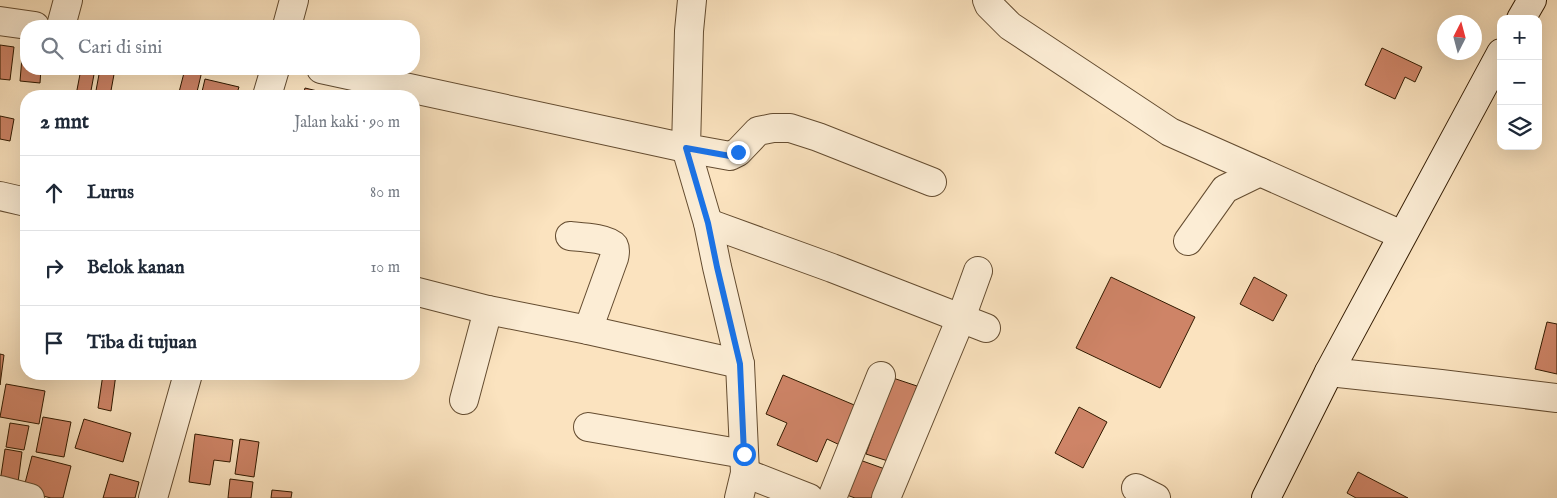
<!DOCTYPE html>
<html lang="id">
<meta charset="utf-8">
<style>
:root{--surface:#fff;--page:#f6f6f7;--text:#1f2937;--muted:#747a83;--line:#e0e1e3}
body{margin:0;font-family:"IM FELL English",serif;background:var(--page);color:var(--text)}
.controls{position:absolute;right:15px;top:15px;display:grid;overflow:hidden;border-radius:10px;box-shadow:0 5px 20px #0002}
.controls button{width:45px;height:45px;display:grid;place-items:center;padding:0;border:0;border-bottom:1px solid var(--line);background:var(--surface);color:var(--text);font:25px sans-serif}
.compass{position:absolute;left:1437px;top:15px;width:45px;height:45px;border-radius:50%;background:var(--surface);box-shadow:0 5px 20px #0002;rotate:6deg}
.stop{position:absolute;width:15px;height:15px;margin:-11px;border:4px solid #1a73e8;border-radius:50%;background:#fff}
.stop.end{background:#1a73e8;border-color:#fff;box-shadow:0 1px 5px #0008}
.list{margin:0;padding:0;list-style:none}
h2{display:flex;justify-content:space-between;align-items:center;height:65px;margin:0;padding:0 20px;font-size:21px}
h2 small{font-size:16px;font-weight:400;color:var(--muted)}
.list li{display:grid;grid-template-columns:32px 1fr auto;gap:15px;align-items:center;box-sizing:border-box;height:75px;padding:0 20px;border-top:1px solid var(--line)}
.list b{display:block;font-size:19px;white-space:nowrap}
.list em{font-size:16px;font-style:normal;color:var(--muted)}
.icon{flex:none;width:28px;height:28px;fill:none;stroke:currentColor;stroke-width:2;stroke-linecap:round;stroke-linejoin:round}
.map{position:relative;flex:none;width:1557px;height:498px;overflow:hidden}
.search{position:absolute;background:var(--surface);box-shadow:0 5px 20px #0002;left:20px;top:20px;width:400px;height:55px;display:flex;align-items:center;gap:12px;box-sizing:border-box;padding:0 18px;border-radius:20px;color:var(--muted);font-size:19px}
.panel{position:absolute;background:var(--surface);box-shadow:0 5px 20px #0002;left:20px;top:90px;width:400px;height:290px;border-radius:20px}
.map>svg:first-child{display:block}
.building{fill:#ce8467;stroke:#321a00}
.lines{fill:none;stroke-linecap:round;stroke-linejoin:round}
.minor-casing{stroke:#644c30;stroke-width:30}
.secondary-casing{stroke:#321a00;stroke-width:30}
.minor{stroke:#fcedd5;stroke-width:28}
.secondary{stroke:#fcedd5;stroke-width:28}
.route{stroke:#1a73e8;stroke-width:6}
</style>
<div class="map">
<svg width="1557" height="498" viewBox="0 0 1557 498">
<rect width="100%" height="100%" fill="#fbe3bf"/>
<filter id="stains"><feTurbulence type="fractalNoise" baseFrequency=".004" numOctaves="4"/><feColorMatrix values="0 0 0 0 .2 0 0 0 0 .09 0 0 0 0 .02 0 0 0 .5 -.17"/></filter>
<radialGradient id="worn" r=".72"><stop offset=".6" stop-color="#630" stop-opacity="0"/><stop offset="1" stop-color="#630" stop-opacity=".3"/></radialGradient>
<g class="building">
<polygon points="0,45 14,47 10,80 0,79"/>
<polygon points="23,46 26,46 26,69 41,69 40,83 20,81"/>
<polygon points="1382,48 1422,67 1415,82 1405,77 1395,99 1365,85"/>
<polygon points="81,69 95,69 90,96 76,95"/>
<polygon points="100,69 115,69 110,96 95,96"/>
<polygon points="185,69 202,71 196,96 178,96"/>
<polygon points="205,79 239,87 236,96 201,96"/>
<polygon points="305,88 330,94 330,96 303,96"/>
<polygon points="0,116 14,119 10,141 0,139"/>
<polygon points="1111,277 1195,317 1160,388 1076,348"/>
<polygon points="1254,277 1287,295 1273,321 1240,304"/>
<polygon points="1547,322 1557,324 1557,374 1535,369"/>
<polygon points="0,354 4,355 0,385"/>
<polygon points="103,374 116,374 111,411 98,408"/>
<polygon points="783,375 859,407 842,446 827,439 817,462 777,445 787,423 766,414"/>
<polygon points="893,378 917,386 891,462 866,454"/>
<polygon points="6,384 45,391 39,424 0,417"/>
<polygon points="1079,407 1107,422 1083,468 1055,453"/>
<polygon points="43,417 71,422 64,457 36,452"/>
<polygon points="84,419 131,433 123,462 75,448"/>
<polygon points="10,423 29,426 24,450 6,447"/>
<polygon points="195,434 233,440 230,462 214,460 210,485 189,482"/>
<polygon points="240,439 259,442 254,477 235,474"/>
<polygon points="5,449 22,452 17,490 0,482"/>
<polygon points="32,456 71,466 63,498 51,498 23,491"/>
<polygon points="857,459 885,469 874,498 855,498 844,494"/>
<polygon points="1358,472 1408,498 1356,498 1347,493"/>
<polygon points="110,474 139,482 135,498 103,498"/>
<polygon points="230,479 253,482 251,498 228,498"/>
<polygon points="272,490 292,492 291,498 271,498"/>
</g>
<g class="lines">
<defs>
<g id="minor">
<polyline points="692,0 689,31 686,148 730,156 738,152 758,131 773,128 790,128 818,137 932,182"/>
<polyline points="987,0 989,5 1010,26 1170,132 1402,235"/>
<polyline points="0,21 35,26"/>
<polyline points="61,26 68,0"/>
<polyline points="287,26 294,0"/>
<polyline points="321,69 686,148 708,223 717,267 740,364 745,473 739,498"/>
<polyline points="267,96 275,69"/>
<polyline points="0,196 26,202"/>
<polyline points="708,223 832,268 986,328"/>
<path d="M 570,236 C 580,237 608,238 614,246 C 616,250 615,254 614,258 L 588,330"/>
<polyline points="1188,241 1225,189 1260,172"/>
<polyline points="414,291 488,310 588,330 740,364"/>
<polyline points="1329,372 1441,384 1557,398"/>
<polyline points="464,400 488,310"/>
<polyline points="588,427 744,454"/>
<polyline points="745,473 809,498"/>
<polyline points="1136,488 1156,498"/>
<polyline points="0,490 30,498"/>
<polyline points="153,498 188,374"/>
<polyline points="832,498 881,376"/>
<polyline points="886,498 961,318 978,271"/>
</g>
<g id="secondary">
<polyline points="1521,19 1532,0"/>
<polyline points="1266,498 1329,372 1501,53"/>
</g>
</defs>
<use href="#minor" class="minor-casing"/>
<use href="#secondary" class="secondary-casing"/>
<use href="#minor" class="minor"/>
<use href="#secondary" class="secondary"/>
</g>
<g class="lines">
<polyline class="route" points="738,152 730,156 686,148 708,223 717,267 740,364 744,454"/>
</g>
<rect width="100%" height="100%" filter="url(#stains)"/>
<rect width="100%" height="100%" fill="url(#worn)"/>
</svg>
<div class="controls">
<button>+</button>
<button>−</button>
<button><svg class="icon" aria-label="layers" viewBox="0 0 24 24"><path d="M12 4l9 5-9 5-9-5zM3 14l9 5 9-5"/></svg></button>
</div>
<svg class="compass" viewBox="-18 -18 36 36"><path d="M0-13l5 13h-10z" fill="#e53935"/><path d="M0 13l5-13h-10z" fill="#747a83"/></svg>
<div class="stop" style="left:744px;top:454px"></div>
<div class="stop end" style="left:738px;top:152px"></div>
<div class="search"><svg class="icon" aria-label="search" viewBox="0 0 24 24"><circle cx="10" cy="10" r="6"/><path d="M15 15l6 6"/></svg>Cari di sini</div>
<section class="panel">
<h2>2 mnt<small>Jalan kaki · 90 m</small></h2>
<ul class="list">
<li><svg class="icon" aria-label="ahead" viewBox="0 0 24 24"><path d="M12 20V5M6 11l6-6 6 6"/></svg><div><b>Lurus</b></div><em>80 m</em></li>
<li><svg class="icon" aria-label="right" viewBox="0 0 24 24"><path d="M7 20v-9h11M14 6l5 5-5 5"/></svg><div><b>Belok kanan</b></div><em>10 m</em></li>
<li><svg class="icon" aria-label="arrive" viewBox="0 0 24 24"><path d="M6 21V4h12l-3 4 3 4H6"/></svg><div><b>Tiba di tujuan</b></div></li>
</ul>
</section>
</div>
